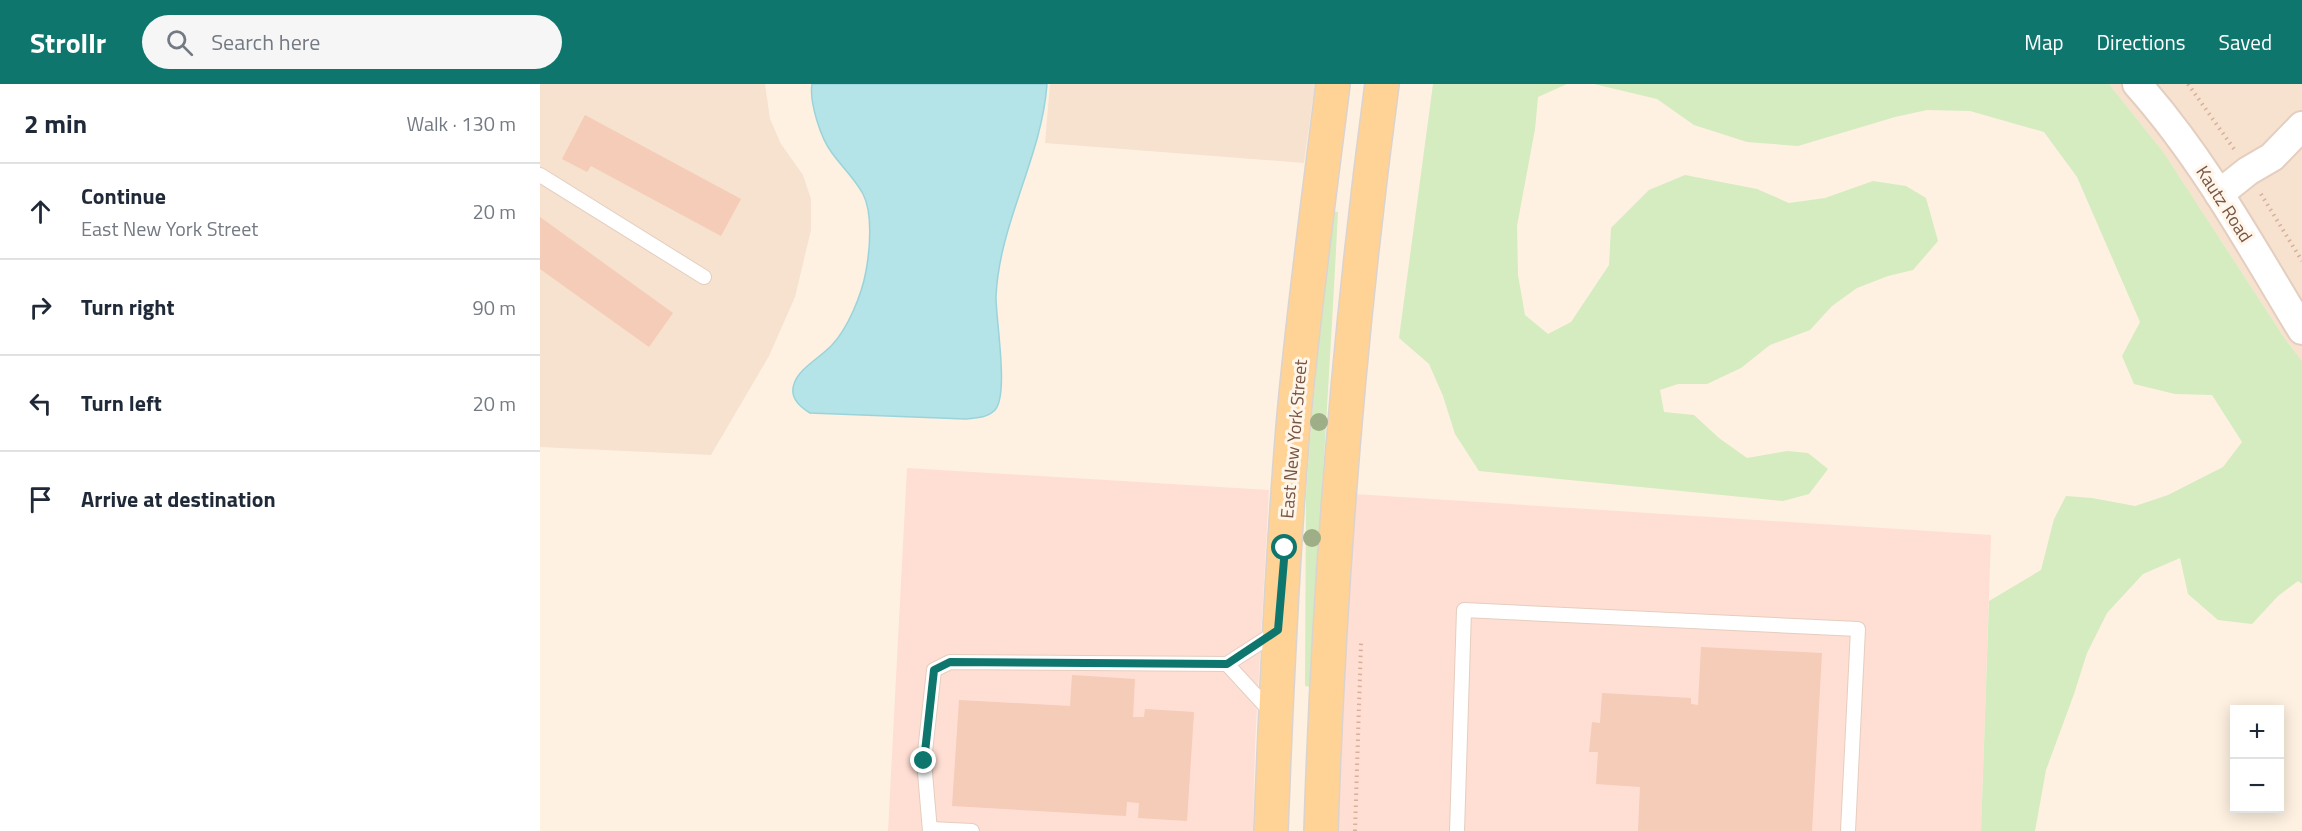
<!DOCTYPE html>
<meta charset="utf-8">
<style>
:root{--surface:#fff;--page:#f6f6f7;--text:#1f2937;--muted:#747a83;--line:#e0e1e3;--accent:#0f766e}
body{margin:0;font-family:"Titillium Web",sans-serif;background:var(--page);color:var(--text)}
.controls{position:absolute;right:18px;bottom:18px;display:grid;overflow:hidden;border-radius:0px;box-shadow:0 3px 15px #0003}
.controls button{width:54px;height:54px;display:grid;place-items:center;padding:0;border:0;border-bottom:2px solid var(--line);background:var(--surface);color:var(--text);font:30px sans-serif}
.stop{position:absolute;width:18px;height:18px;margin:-14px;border:4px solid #0f766e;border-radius:50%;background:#fff}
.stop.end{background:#0f766e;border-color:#fff;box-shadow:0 2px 6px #0008}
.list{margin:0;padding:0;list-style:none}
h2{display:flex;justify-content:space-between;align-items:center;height:78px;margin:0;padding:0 24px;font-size:26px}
h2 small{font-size:20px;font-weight:400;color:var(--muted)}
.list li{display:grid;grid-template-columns:39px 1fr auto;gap:18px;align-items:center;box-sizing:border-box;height:96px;padding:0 24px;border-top:2px solid var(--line)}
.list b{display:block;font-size:22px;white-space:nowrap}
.list p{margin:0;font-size:20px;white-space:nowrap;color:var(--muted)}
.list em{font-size:20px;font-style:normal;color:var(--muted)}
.icon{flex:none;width:33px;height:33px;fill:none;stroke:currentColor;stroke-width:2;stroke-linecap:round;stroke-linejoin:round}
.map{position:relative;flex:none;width:1762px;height:747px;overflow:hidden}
header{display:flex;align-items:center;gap:36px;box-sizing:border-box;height:84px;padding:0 30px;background:var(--accent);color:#fff}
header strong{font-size:28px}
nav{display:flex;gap:33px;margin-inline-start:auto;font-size:21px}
.search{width:420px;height:54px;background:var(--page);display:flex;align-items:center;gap:15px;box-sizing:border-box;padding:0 21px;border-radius:33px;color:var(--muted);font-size:22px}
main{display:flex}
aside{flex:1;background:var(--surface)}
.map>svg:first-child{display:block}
.residential{fill:#f6e2cf}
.commercial{fill:#ffded4}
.green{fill:#d4ecbf}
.water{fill:#b4e3e8;stroke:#9ad4da;stroke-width:1.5}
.building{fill:#f4ccb7}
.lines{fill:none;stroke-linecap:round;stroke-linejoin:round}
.service-casing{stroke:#e4cebf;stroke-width:16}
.minor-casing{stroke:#e4cebf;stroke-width:32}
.primary-casing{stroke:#dbd3cf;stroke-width:36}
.path{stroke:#d9af9a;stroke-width:4;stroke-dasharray:1.5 4.5;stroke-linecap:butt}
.service{stroke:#fff;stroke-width:14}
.minor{stroke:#fff;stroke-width:28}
.primary{stroke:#ffd296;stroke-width:33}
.tree{fill:#9eae86}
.route{stroke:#0f766e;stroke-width:8}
.labels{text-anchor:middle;stroke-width:6;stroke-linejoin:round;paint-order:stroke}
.street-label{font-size:18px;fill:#765546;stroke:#fff5e8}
</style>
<header>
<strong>Strollr</strong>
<div class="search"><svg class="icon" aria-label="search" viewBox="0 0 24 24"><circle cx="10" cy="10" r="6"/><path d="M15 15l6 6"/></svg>Search here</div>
<nav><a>Map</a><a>Directions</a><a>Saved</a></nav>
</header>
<main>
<aside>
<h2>2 min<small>Walk · 130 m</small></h2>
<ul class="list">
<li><svg class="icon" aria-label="ahead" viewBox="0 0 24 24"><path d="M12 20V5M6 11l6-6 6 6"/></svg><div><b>Continue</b><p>East New York Street</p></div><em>20 m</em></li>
<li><svg class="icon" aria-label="right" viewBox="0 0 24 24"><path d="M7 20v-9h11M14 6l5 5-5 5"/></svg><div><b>Turn right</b></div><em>90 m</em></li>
<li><svg class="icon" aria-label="left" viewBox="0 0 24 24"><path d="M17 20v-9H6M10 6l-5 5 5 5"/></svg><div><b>Turn left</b></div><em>20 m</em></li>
<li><svg class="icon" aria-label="arrive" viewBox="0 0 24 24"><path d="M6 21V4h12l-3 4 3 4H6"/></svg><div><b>Arrive at destination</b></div></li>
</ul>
</aside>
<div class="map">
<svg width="1762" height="747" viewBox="0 0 1762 747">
<rect width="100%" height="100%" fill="#fef1e1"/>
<g class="residential">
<polygon points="0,0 225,0 230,35 241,60 263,91 271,115 271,146 255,213 229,272 171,371 0,363"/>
<polygon points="510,0 775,0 764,79 505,59"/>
<polygon points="1569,0 1762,0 1762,277 1745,255 1624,69"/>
</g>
<g class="commercial">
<polygon points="367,384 729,406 715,662 713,747 348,747"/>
<polygon points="814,410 1451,451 1441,747 797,747 807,516"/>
</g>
<g class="green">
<polygon points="893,0 1027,0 998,13 995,45 977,142 978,191 985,231 1008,250 1031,238 1069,181 1071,144 1109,106 1145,91 1217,105 1249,119 1285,114 1333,97 1366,102 1386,114 1398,157 1373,186 1348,192 1317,204 1292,222 1270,246 1230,261 1201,284 1167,300 1138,300 1120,306 1124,328 1154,331 1179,354 1207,374 1247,367 1268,369 1288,385 1269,410 1243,417 939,387 915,350 903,312 889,280 859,254"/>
<polygon points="1054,0 1569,0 1624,69 1745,255 1762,277 1762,500 1758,497 1738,512 1712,540 1678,536 1648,510 1640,474 1603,490 1567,529 1547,569 1534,610 1506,686 1495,747 1441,747 1449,517 1501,486 1514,435 1526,412 1552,414 1595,422 1628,411 1683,383 1702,358 1672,311 1635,310 1594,300 1582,272 1600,238 1537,93 1504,48 1430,27 1387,26 1355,33 1258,62 1207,58 1154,41 1117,15"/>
<path d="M 792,127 L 798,128 C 790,286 779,444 771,603 L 765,602 L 766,412 L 771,341 Z"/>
</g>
<path class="water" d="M 272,0 L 507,0 C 502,73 459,139 456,213 C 456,238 469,310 455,326 C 447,334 436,334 425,335 L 270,329 C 260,323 249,314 254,300 C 259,284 280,274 292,261 C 308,244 322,210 326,187 C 330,165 333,129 323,110 C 315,95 302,83 292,69 C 281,55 269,18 272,0 Z"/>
<g class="building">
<polygon points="45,31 201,115 181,152 51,82 47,88 22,75"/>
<polygon points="0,133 133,229 109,263 0,185"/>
<polygon points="1161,563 1282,569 1272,747 1098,747 1100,703 1056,700 1058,668 1049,668 1052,638 1060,639 1062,609 1151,614 1151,620 1158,621"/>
<polygon points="532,591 595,595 593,633 604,633 605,625 654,628 647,737 598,734 599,719 587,718 586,732 412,722 419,616 530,622"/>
</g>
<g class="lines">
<defs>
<g id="service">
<polyline points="0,91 164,193"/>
<polyline points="687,580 732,629"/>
<polyline points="390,745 432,747"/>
<polyline points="390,747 384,677 394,586 410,578 687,580 738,547"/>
<polyline points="917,747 924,526 1318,545 1308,747"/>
</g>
<g id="minor">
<path d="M 1597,0 C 1663,74 1711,162 1762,246"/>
<polyline points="1679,110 1708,87 1732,73 1762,42"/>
</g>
<g id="primary">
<path d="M 731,747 C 736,612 742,478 753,343 C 763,228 779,114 793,0"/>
<path d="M 781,747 C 789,497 809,248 842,0"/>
</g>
</defs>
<use href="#service" class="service-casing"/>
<use href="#minor" class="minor-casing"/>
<use href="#primary" class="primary-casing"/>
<g class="path">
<polyline points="1648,0 1694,65"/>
<polyline points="1721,110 1762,177"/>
<polyline points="815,747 821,559"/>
</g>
<use href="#service" class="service"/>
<use href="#minor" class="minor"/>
<use href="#primary" class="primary"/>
</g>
<g class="tree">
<circle cx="779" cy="338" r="9"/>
<circle cx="772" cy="454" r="9"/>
</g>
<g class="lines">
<polyline class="route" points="384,677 394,586 410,578 687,580 738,546 745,464"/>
</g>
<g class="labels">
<g class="street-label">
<text transform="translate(1684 120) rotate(57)" y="6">Kautz Road</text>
<text transform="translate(754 355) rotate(-85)" y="6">East New York Street</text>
</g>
</g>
</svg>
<div class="controls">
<button>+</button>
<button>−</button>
</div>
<div class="stop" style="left:745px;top:464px"></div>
<div class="stop end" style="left:384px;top:677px"></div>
</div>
</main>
